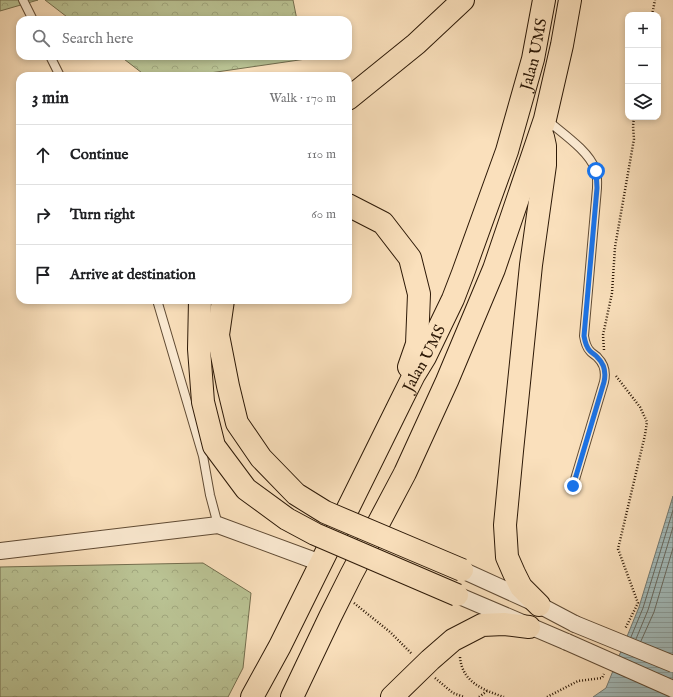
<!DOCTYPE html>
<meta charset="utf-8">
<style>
:root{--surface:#fff;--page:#f2f2f2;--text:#202124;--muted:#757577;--line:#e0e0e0}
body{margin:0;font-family:"IM FELL English",serif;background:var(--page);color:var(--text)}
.controls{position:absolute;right:12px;top:12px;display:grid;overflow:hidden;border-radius:8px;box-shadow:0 2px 6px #0003}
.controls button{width:36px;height:36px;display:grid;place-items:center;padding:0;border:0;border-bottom:1px solid var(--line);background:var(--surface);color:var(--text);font:20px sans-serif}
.stop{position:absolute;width:12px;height:12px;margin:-9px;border:3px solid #1a73e8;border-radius:50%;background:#fff}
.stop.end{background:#1a73e8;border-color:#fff;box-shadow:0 1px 4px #0008}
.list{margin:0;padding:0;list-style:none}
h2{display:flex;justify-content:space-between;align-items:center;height:52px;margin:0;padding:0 16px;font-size:17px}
h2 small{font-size:13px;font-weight:400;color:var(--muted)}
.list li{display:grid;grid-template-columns:26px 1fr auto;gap:12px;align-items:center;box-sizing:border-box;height:60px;padding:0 16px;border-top:1px solid var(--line)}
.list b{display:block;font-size:15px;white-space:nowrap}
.list em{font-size:13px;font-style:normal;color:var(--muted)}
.icon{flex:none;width:22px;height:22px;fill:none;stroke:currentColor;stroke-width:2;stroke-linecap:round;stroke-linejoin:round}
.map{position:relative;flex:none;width:673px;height:697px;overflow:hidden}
.search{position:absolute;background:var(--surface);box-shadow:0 2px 6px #0003;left:16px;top:16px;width:336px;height:44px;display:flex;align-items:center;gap:10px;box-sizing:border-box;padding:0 14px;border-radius:12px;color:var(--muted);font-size:15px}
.panel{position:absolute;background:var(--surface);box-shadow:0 2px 6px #0003;left:16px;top:72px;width:336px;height:232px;border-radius:12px}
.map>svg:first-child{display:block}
.forest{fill:url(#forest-crowns);stroke:#746e4e}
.water{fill:url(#water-rules);stroke:#737a73}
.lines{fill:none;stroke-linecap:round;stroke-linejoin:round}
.shore{stroke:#686a61;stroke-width:1}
.service-casing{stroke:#604b34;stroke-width:10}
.minor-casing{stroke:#604b34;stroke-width:18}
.trunk-casing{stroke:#2d1907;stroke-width:24}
.path{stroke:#2d1907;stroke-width:2.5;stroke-dasharray:1 2;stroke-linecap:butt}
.service{stroke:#fcebd3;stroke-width:8}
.minor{stroke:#fcebd3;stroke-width:16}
.trunk{stroke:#fae0bc;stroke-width:22}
.minor-bridge-casing{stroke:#604b34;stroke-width:18;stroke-linecap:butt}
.trunk-bridge-casing{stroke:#2d1907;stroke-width:24;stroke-linecap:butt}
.minor-bridge{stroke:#fcebd3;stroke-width:16}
.trunk-bridge{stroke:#fae0bc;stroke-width:22}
.route{stroke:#1a73e8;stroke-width:5}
.labels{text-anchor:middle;stroke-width:3;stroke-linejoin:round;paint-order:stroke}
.street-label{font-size:16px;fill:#2d1907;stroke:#fcebd3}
</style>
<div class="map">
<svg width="673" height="697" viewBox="0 0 673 697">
<defs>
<pattern id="forest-crowns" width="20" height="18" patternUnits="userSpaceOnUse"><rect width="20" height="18" fill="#bac394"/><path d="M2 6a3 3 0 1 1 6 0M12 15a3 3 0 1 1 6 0" fill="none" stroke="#a0a77e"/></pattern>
<pattern id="water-rules" width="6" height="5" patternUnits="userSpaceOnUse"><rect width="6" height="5" fill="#a2bbbb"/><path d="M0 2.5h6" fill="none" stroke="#8ca09f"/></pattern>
</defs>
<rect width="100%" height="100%" fill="#fae0bc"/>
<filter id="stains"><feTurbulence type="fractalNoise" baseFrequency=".005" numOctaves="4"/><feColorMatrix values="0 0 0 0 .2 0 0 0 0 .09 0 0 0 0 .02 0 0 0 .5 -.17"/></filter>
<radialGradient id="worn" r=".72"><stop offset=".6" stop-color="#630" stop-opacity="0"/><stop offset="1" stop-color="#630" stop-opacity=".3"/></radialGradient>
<g class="forest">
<polygon points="0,0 38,0 0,11"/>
<polygon points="45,0 293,0 297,20 71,20"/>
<polygon points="120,56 305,56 306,59 189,76 146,76"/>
<polygon points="203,563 251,593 243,668 228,697 0,697 0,567"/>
</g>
<polygon class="water" points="673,496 673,697 593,697 606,688 639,607"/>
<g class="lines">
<g class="shore">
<polyline points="631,637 643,608 673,510"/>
<polyline points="636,639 648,610 673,527"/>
<polyline points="641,641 654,612 673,548"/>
</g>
<defs>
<g id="service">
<polyline points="23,0 33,20"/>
<polyline points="50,56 60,76"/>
<path d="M 547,120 C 562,133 589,151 595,169 C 598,175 597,182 597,188 L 584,336 C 585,342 586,347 590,351 C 592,354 596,355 598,358 C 605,365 606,373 604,382 L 573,486"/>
<polyline points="157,300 203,456 210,495 218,525"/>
</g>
<g id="minor">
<polyline points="0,551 218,525 321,563"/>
<polyline points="462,570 539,605 575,624"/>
<polyline points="457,595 567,642"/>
</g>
<g id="trunk">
<polyline points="348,99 416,44 463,0"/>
<polyline points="348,205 383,223 410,258 419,294 417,344 409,367"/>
<polyline points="539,605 521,587 514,573 507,557 505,525 512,451 531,265 545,165 545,146 543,137"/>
<path id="s1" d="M 252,697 L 280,646 L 402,399 L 414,375 L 425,357 L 453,299 L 463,273 L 507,151 L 533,59 L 544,0"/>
<polyline points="292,697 330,617 351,575 405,473 447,381 494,269 545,119 562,45 570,0"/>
<polyline points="392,697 430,660 453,640 482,625 504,624 529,627"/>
</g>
</defs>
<use href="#service" class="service-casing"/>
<use href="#minor" class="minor-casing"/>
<use href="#trunk" class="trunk-casing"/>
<g class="path">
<polyline points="652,15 655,0"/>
<polyline points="604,350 603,335 612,293 615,247 634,139 633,126 634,117"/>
<polyline points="616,376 640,407 647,422 645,435 618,549 638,603 625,629"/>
<polyline points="354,603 390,632 412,654"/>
<path d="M 460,657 C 462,682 483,690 504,697"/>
<polyline points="435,678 453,693 464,697"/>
<polyline points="479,697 487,691"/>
<polyline points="547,697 578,681 602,678 604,674"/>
</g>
<use href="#service" class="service"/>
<use href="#minor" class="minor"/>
<use href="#trunk" class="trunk"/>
<defs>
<g id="minor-bridge">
<polyline points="575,624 673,664"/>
<polyline points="567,642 673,689"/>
</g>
<g id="trunk-bridge">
<polyline points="200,300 199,349 203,402 214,446 246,489 287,519 315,534 457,595"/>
<polyline points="223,300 218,335 228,386 237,423 261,458 296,494 325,512 462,570"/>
</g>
</defs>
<use href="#minor-bridge" class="minor-bridge-casing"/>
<use href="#trunk-bridge" class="trunk-bridge-casing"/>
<use href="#minor-bridge" class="minor-bridge"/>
<use href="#trunk-bridge" class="trunk-bridge"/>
</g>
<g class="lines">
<path class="route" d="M 573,486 L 604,382 C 606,373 605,365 598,358 C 596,355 593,354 590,351 C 586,347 585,342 584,336 L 597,188 L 596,171"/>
</g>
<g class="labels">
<g class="street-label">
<text dy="6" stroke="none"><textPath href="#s1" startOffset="704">Jalan UMS</textPath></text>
<text dy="6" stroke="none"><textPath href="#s1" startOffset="380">Jalan UMS</textPath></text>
</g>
</g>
<rect width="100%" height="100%" filter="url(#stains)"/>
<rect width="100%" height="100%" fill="url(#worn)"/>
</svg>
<div class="controls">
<button>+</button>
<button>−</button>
<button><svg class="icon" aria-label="layers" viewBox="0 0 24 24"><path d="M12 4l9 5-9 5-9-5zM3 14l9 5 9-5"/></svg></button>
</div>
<div class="stop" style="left:596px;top:171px"></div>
<div class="stop end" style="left:573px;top:486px"></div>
<div class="search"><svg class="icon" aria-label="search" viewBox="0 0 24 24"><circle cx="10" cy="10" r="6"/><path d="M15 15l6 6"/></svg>Search here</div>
<section class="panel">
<h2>3 min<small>Walk · 170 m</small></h2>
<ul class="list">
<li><svg class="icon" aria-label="ahead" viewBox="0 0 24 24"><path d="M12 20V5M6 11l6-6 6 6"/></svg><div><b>Continue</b></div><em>110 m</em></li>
<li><svg class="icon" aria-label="right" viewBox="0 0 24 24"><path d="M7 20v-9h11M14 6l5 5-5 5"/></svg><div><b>Turn right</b></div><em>60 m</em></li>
<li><svg class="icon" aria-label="arrive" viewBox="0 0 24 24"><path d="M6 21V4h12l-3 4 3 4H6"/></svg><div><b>Arrive at destination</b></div></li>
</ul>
</section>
</div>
